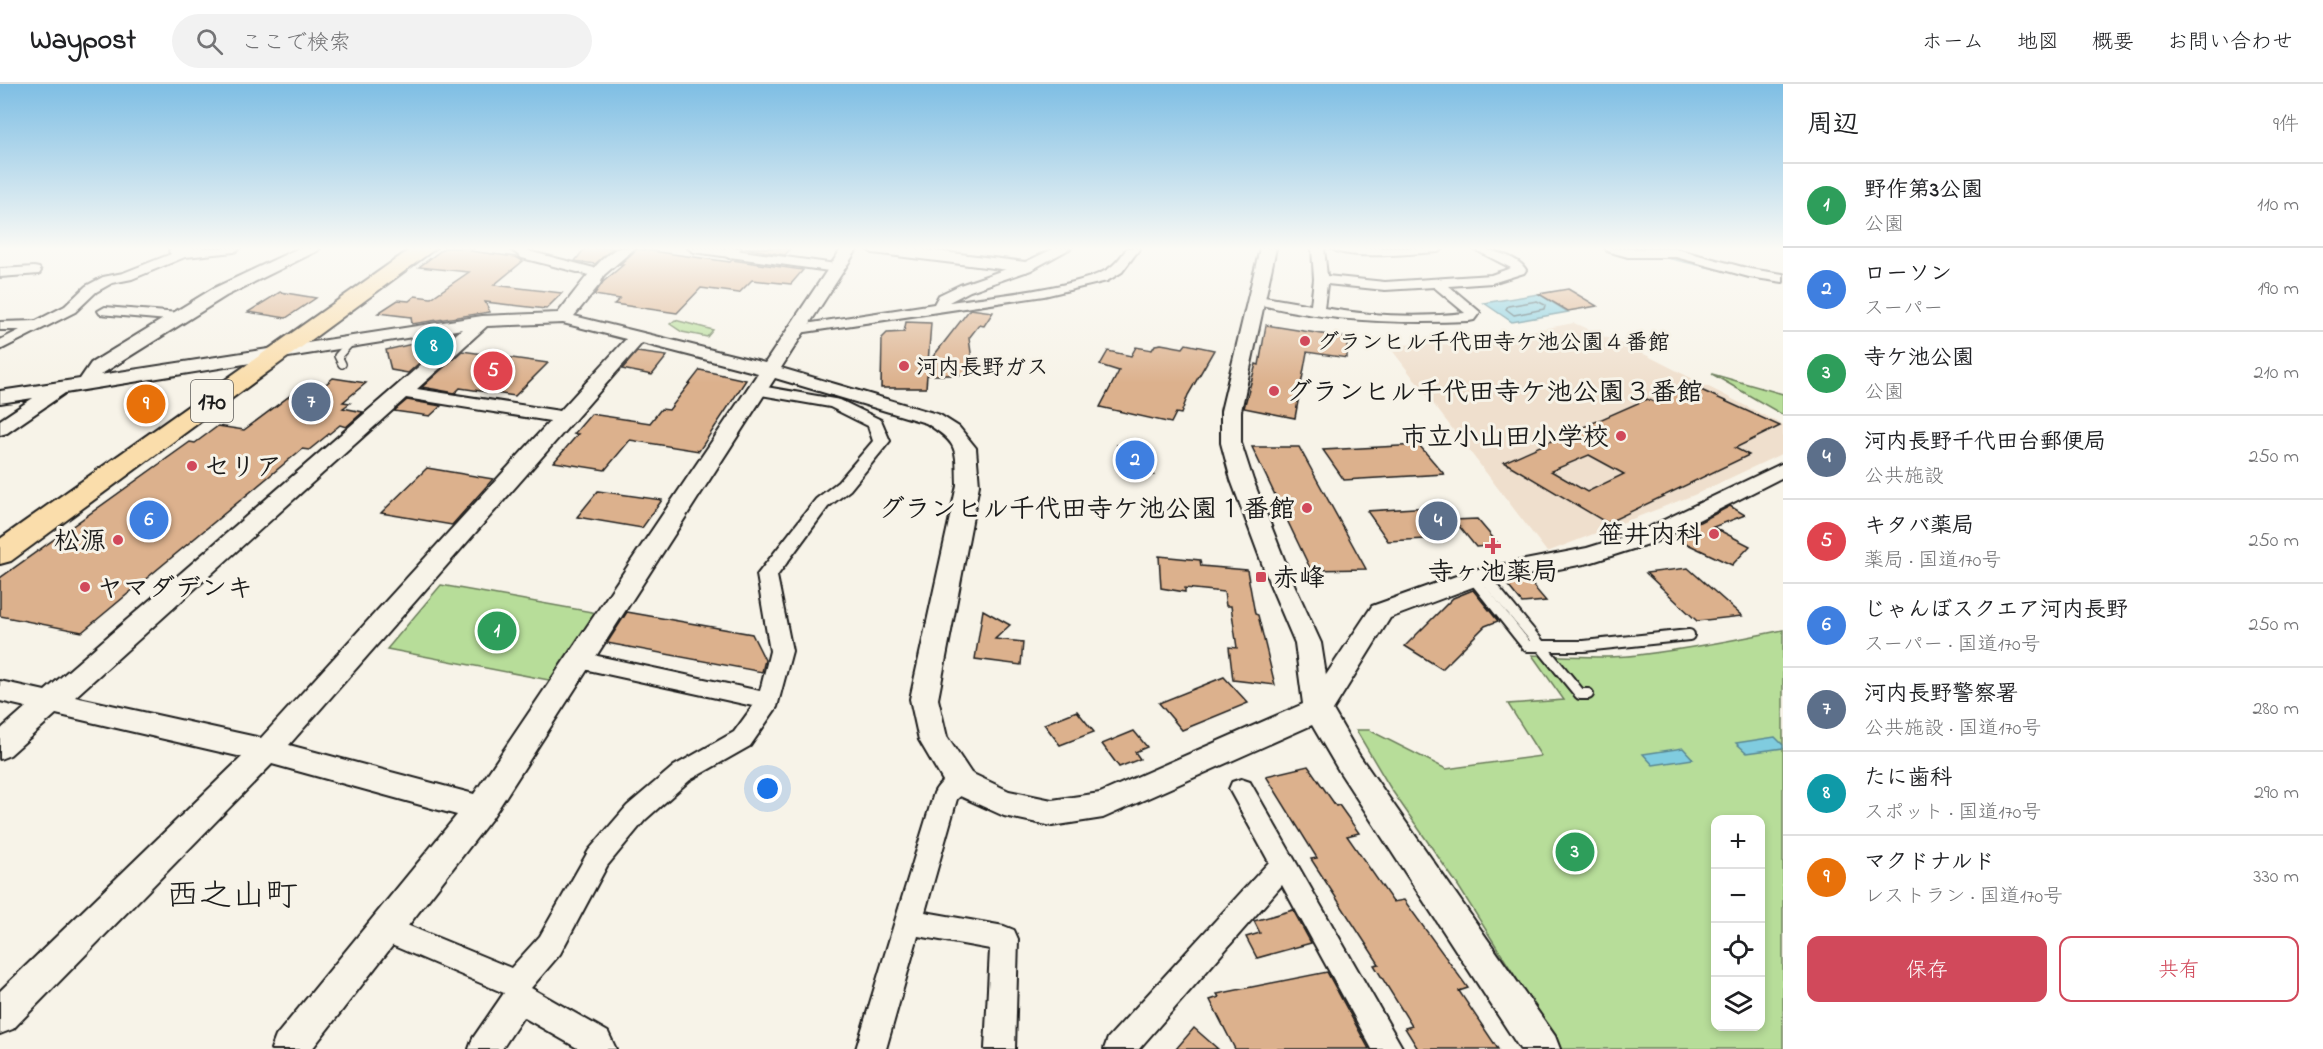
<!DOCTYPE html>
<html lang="ja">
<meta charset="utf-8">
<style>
:root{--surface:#fff;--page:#f2f2f2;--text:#202124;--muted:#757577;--line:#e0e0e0;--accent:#d1495b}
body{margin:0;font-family:"Indie Flower","Klee One",sans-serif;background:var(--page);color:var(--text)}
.controls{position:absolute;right:18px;bottom:18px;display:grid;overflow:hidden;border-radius:12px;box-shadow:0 3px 9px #0003}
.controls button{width:54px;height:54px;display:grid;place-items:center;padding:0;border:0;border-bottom:2px solid var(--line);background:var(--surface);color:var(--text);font:30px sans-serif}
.you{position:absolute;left:768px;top:705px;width:21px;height:21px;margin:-15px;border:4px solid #fff;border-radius:50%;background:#1a73e8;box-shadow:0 0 0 9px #1a73e833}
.badge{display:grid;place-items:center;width:39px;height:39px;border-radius:50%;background:var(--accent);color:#fff;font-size:20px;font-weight:700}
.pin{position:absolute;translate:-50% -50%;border:3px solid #fff;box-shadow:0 2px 6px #0006}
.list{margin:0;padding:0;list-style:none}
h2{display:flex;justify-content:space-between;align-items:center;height:78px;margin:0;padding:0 24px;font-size:26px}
h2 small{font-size:20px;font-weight:400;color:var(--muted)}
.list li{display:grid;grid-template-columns:39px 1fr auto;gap:18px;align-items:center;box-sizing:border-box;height:84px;padding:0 24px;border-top:2px solid var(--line)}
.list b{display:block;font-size:22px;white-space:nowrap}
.list p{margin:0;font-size:20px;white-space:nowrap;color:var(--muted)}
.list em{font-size:20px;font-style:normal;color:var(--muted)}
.actions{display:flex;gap:12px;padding:18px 24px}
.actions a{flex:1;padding:14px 0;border:2px solid var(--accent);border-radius:12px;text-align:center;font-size:21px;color:var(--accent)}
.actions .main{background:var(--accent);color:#fff}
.icon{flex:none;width:33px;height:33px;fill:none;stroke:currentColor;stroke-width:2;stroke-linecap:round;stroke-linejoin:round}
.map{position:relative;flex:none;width:1783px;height:965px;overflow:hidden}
header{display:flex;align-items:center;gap:36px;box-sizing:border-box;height:84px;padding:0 30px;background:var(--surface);border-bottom:2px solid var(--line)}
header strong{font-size:28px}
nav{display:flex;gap:33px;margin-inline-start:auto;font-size:21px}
.search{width:420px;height:54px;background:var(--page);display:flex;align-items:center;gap:15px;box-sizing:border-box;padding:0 21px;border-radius:33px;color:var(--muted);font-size:22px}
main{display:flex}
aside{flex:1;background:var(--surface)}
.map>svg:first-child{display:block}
.built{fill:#efdfcd}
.green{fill:#b7dd99;stroke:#6a7c5a;stroke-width:1.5;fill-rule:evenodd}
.water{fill:#80ccdf;stroke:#588691;stroke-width:1.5}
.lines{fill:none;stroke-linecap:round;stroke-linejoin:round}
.shore{stroke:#44626a;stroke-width:1.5}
.stream{stroke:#588691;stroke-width:4.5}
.building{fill:#dcb18d;stroke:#1c1c1c;stroke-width:1.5;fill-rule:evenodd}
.service-far1-casing{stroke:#1c1c1c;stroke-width:10}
.service-casing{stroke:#1c1c1c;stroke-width:14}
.minor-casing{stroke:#1c1c1c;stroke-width:4}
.tertiary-casing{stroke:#1c1c1c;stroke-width:4}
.trunk-casing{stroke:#1c1c1c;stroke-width:4}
.service-far1{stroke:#f7f3e8;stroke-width:7}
.service{stroke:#f7f3e8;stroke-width:10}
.minor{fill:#f7f3e8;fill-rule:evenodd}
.tertiary{fill:#f7f3e8;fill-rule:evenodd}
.trunk{fill:#faddab;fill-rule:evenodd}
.poi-dot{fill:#d1495b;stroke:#f7f3e8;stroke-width:2}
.labels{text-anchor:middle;stroke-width:6;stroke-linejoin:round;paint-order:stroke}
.far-poi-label{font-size:22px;font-weight:bold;fill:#1c1c1c;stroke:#f7f3e8;text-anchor:start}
.shield{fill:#f7f3e8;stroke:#5e5c59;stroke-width:1.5}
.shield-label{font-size:24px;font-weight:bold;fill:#1c1c1c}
.poi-label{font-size:26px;font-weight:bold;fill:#1c1c1c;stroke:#f7f3e8;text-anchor:start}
.near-neighbourhood-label{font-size:33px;fill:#1c1c1c;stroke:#f7f3e8}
</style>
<header>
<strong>Waypost</strong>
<div class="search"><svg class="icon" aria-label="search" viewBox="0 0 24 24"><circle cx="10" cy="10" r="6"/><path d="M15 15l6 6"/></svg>ここで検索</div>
<nav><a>ホーム</a><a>地図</a><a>概要</a><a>お問い合わせ</a></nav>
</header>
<main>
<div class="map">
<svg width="1783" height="965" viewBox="0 0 1783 965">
<rect width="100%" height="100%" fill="#f7f3e8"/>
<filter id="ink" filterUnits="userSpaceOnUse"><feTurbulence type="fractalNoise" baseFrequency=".0167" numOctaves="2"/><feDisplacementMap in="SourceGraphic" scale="12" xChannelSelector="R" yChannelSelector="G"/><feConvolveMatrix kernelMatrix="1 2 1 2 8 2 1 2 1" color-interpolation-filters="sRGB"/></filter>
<g filter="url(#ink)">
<polygon class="built" points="1574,239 1646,271 1783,341 1783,369 1694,411 1547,468 1388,261 1459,260"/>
<g class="green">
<polygon points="675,236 713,246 707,253 682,248 670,240"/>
<polygon points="1712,290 1783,310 1783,331"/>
<polygon points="441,501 603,530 559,598 387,565"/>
<path d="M 1783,546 L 1783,965 L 1561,965 L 1457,800 L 1391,705 L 1356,646 L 1369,646 L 1446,685 L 1541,672 L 1508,620 L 1564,616 L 1532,571 C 1567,572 1603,575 1638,571 C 1687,565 1735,556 1783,546 ZM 1716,736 L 1760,736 L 1760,942 L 1716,942 Z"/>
</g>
<g class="water">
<polygon points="1539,210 1568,228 1512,238 1484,219"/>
<polygon points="1775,653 1783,661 1783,664 1747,669 1736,659"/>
<polygon points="1683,664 1693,675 1653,681 1643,670"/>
</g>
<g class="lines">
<polygon class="shore" points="1537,217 1545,221 1544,225 1514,231 1506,225 1508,222"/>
<polyline class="stream" points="1660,171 1714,183"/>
</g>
<g class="building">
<polygon points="444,164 474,164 470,167 516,173 523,177 494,201 562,209 546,225 485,218 490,228 412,240 411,233 378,229 398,216 409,217 415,212 431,214 469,188 419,183"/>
<polygon points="585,164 613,164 595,180 575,177"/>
<polygon points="744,164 791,164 785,171"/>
<polygon points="637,165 730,178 732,176 803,186 791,200 752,196 739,209 701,204 677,229 614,220 620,215 594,211 603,198 623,181 619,181"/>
<polygon points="1568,205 1597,222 1568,227 1539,210"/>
<polygon points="280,208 316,214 286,234 248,228"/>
<polygon points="970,225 993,228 984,242 979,241 969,254 974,291 927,291 926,304 881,304 882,254 887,249 904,248 906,238 931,239 928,279"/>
<polygon points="1266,241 1347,254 1347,274 1307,268 1295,334 1244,324 1256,280 1259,281"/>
<polygon points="423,254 445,256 408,289 391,286 386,266 417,259 416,255"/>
<polygon points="1161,260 1183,264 1186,260 1214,266 1188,311 1181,330 1176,329 1171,339 1100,323 1119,287 1100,281 1108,267 1131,272 1136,263 1152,266 1155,261"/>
<polygon points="462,267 548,279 515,312 460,304 455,309 422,303"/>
<polygon points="637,268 667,272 652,291 622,285"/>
<polygon points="700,286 746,296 699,367 630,356 605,386 554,378 578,350 574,350 591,330 650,339 661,325 669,326"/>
<polygon points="333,294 366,299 343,318 350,319 343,324 363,328 346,343 340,341 309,366 302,365 82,548 0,532 0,494 190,358 195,359 218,342 244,346 295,308 306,303 320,305"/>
<path d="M 1690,301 L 1780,342 L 1735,364 L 1749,371 L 1607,439 L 1504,378 L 1647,315 L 1656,319 ZM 1589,371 L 1624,390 L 1587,408 L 1551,387 Z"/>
<polygon points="143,308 154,308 163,313 161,322 148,329 129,331 132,314"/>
<polygon points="407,316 441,322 430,332 394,327"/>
<polygon points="1117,361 1149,362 1154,391 1121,389"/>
<polygon points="1419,361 1444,390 1344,396 1323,366"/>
<polygon points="1252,363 1299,363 1366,485 1311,486"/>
<polygon points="427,384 493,395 452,441 381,429"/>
<polygon points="598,407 662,416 642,444 577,433"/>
<polygon points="1447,422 1454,431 1425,455 1388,457 1367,427"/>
<polygon points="1730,422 1745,431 1713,443 1750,462 1732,481 1681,457 1685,454 1678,456 1694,441"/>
<polygon points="1477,435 1499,461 1476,463 1454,436"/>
<polygon points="1159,472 1200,476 1201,482 1247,486 1255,530 1258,531 1275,601 1233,596 1229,563 1237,564 1231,522 1226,522 1224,508 1185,504 1185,508 1161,504"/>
<polygon points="1688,484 1742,532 1697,537 1646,489"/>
<polygon points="1528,496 1546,517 1522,519 1505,498"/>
<polygon points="1473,506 1498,537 1485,542 1442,585 1405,562 1453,514"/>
<polygon points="983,526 1010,541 995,555 1023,558 1021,581 975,575"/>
<polygon points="627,528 752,550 765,576 762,588 607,559"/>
<polygon points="1224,593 1248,619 1182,646 1159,619"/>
<polygon points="1077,627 1094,648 1060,661 1044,640"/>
<polygon points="1134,647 1147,663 1135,668 1140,675 1119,683 1102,660"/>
<polygon points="1308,682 1336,722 1339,721 1359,749 1347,752 1393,818 1404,816 1468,904 1459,907 1498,965 1418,965 1405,944 1412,942 1374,881 1379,880 1311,775 1317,774 1266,692"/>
<polygon points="1293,826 1311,859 1257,874 1246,853 1260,849 1254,837"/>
<polygon points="1327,888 1369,965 1235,965 1210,916 1219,913 1217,910"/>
<polygon points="1194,944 1218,965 1176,965"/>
</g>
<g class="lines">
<defs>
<polyline id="service-far1" points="342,280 338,272 350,259"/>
<g id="service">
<polyline points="1484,493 1580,610 1588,610"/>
<polyline points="1473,494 1527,562 1584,562 1689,551"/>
</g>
<g id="minor">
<polygon points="172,164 240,164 234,168 185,173 132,195 112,199 96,208 75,228 0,266 0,256 20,246 0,246 0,238 36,237 65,222 86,202 103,193 123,189 171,170 169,167"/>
<polygon points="509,164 524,164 532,168 602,186 604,189 597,193 522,174"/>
<polygon points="688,164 721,164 836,180 843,184 836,188 694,168"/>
<path d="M 1055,164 L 1071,164 L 1031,186 L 970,207 L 949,218 C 984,213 1089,203 1112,182 C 1118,177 1123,170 1127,164 L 1140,164 L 1122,188 L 1107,197 L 1044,212 L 799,249 L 792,245 L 799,241 L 934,220 L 939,211 L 960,201 L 1021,180 Z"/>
<path d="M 1312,164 L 1324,164 L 1327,192 L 1385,198 L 1491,191 L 1511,184 L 1472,164 C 1486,164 1519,172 1526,186 L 1524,189 L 1492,199 L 1449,202 L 1480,228 L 1474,236 L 1469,237 C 1395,240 1325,237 1253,219 L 1251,216 L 1258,212 L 1311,221 L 1314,195 ZM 1327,200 L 1385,206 L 1434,203 L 1465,229 C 1419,234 1370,232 1324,224 Z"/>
<path d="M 1331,164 L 1444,164 L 1438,168 C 1416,169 1345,177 1331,164 Z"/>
<polygon points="1605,164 1676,165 1750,185 1783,190 1783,198 1749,193 1676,173 1628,173 1607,167"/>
<polygon points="34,183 39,184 41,187 39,190 0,193 0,185"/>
<polygon points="105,223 179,229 186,233 179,237 100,230 98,227"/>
<polygon points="755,301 840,316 881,336 890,357 850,406 828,423 777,492 792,567 777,623 750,662 690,696 645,736 607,782 560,870 531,904 608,948 616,965 579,965 523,933 502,965 469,965 473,954 504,909 375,854 371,845 375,836 385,832 511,884 540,852 589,766 627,722 674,682 734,648 753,622 579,584 571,582 568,576 571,570 579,568 760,607 770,567 757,491 816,415 838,398 873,357 868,342 830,323 749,309 747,306 749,303"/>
<path d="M 960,688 L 969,691 L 972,698 L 969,705 L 957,715 L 925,828 L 1004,842 L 1014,846 L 1018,855 L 1015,965 L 985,965 L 990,865 L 918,852 L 886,965 L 856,965 L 934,709 C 939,698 949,692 960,688 Z"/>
<polygon points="1241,695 1250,698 1403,965 1372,965 1282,801 1139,965 1104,965 1108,954 1269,778 1229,705 1232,698"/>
</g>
<g id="tertiary">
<path d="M 299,164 L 320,164 L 317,167 L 226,212 L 100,291 L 482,232 L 558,229 C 574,210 596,176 616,165 C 621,163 629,164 635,164 L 604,191 L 600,200 L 574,232 L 765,279 L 842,164 L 858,164 L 781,284 L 940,331 L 959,343 L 976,364 L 979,401 L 938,615 L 947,653 L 971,689 L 1009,707 L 1052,716 L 1100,709 L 1303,620 L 1295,559 L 1269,498 L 1231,396 L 1221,359 L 1221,327 L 1260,164 L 1276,164 L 1241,327 L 1241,359 L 1253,396 L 1293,498 L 1321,559 L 1326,591 L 1372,522 L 1473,486 L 1587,464 L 1639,448 L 1783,379 L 1783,393 L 1655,458 L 1589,479 L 1478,501 L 1390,534 L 1333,626 L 1359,671 L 1555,952 L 1560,965 L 1520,965 L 1339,687 L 1312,641 L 1103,734 L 1052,742 L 1004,732 L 949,707 L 919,656 L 910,615 L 957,401 C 956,364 959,360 926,339 L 775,294 L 492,734 L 312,965 L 271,965 L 276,952 L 457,731 L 272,680 L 13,945 L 0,950 L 0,907 L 242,673 L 56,630 L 10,671 L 0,675 L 0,646 L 26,623 L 0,617 L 0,597 L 45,607 L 462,245 L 65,309 L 7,349 L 0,351 L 0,336 L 33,314 L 0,319 L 0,307 L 80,295 L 91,279 L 214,204 ZM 563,239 L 626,255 L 560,327 L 417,305 L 487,242 ZM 642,259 L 758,289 L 474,710 L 289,661 ZM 406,314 L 550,337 L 261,654 L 75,613 Z"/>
<polygon points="725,164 741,164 735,172 729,174 721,169"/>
<polygon points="865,164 911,164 1026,178 1034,183 1026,188 873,169"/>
</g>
<polygon id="trunk" points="412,164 436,164 11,477 0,480 0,455"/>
</defs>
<use href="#service-far1" class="service-far1-casing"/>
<use href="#service" class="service-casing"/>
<use href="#minor" class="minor-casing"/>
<use href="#tertiary" class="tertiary-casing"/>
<use href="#trunk" class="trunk-casing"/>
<use href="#service-far1" class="service-far1"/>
<use href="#service" class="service"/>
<use href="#minor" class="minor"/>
<use href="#tertiary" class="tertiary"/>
<use href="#trunk" class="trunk"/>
</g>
</g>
<linearGradient id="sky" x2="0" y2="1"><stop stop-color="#7ebee4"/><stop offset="0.55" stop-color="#fbfaf5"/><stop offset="1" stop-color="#fbfaf5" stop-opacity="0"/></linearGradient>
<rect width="1783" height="299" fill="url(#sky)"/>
<g class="poi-dot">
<circle cx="1305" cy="257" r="6"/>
<circle cx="904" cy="282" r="6"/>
<circle cx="1274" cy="307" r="6"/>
<circle cx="1621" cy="352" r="6"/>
<circle cx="192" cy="382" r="6"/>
<circle cx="1307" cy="424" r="6"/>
<circle cx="1714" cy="450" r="6"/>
<circle cx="118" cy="456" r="6"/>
<path d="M1490 453h6v6h6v6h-6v6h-6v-6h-6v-6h6z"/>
<rect x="1255" y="487" width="12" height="12" rx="3"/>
<circle cx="85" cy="503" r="6"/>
</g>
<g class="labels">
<g class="far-poi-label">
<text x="1317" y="265">グランヒル千代田寺ケ池公園４番館</text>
<text x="916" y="290">河内長野ガス</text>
</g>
<rect class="shield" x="191" y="296" width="42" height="42" rx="4.5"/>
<g class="shield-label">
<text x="212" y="325">170</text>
</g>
<g class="poi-label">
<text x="1286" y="316">グランヒル千代田寺ケ池公園３番館</text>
<text x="1609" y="361" text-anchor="end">市立小山田小学校</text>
<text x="204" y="391">セリア</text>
<text x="1295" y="433" text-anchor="end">グランヒル千代田寺ケ池公園１番館</text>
<text x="1702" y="459" text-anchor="end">笹井内科</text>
<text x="106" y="465" text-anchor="end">松源</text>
<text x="1493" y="496" text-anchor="middle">寺ヶ池薬局</text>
<text x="1273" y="502">赤峰</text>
<text x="97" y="512">ヤマダデンキ</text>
</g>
<g class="near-neighbourhood-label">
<text x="232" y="821">西之山町</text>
</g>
</g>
</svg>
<div class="controls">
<button>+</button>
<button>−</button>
<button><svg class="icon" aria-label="locate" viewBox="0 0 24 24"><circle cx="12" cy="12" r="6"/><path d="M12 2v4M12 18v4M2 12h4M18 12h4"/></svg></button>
<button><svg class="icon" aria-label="layers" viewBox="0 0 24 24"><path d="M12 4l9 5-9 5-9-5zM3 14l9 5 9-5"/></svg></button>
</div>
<div class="you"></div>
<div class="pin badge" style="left:497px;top:547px;background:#2e9e5b">1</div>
<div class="pin badge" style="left:1135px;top:376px;background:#3f7fe0">2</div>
<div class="pin badge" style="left:1575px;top:768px;background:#2e9e5b">3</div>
<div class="pin badge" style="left:1438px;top:437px;background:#5c6f8a">4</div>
<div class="pin badge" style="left:493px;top:287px;background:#e0444e">5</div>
<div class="pin badge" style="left:149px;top:436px;background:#3f7fe0">6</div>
<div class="pin badge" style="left:311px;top:318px;background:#5c6f8a">7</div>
<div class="pin badge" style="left:434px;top:262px;background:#0f9aa8">8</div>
<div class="pin badge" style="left:146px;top:320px;background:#e8710a">9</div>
</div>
<aside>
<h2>周辺<small>9件</small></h2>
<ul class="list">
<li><span class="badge" style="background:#2e9e5b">1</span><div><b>野作第3公園</b><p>公園</p></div><em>110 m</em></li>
<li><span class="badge" style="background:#3f7fe0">2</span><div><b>ローソン</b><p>スーパー</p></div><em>190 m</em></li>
<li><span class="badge" style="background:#2e9e5b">3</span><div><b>寺ケ池公園</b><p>公園</p></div><em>210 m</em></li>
<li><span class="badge" style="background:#5c6f8a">4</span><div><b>河内長野千代田台郵便局</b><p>公共施設</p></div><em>250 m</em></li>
<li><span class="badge" style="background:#e0444e">5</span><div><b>キタバ薬局</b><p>薬局 · 国道170号</p></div><em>250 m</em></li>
<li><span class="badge" style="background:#3f7fe0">6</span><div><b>じゃんぼスクエア河内長野</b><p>スーパー · 国道170号</p></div><em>250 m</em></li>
<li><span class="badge" style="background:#5c6f8a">7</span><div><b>河内長野警察署</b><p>公共施設 · 国道170号</p></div><em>280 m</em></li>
<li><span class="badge" style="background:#0f9aa8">8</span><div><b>たに歯科</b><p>スポット · 国道170号</p></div><em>290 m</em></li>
<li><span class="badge" style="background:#e8710a">9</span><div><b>マクドナルド</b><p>レストラン · 国道170号</p></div><em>330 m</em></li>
</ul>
<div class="actions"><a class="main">保存</a><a>共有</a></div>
</aside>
</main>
